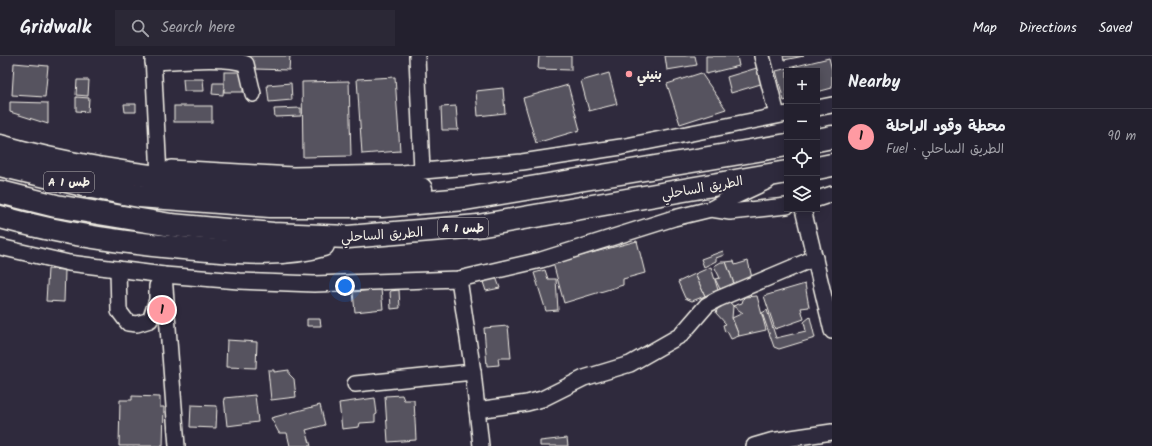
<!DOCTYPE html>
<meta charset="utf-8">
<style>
:root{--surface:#23202e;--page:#2b2836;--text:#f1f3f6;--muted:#a3a3aa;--line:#403e4a;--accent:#ff9aa2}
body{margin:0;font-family:Kalam,"Playpen Sans Arabic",sans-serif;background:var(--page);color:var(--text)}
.controls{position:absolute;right:12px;top:12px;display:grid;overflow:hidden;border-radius:0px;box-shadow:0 2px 10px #0003}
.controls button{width:36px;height:36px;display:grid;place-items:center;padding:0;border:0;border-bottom:1px solid var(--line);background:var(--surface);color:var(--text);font:20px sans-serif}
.you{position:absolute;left:345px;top:230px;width:14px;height:14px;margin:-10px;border:3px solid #fff;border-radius:50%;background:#1a73e8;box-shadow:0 0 0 6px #1a73e833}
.badge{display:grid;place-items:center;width:26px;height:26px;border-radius:50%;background:var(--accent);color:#111;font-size:13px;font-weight:700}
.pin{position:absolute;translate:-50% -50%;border:2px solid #fff;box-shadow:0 1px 4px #0006}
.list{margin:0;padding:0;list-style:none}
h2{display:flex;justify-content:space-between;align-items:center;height:52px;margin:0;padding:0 16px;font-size:17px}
h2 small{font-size:13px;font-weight:400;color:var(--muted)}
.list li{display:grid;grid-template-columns:26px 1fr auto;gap:12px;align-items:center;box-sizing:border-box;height:56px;padding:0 16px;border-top:1px solid var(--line)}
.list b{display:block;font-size:15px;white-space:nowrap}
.list p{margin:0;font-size:13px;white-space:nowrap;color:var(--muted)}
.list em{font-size:13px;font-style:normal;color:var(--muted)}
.icon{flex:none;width:22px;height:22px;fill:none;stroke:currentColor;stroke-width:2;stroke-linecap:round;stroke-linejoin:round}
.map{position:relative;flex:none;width:832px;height:390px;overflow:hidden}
header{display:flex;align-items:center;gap:24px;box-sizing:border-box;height:56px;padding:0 20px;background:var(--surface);border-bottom:1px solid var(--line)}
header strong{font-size:19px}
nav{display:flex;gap:22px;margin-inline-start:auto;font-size:14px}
.search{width:280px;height:36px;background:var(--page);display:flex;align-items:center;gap:10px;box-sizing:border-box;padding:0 14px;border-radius:0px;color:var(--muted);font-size:15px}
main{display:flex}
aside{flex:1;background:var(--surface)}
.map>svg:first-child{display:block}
.building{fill:#56525f;stroke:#f4f1e8}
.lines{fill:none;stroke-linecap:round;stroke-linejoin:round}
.minor-casing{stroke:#f4f1e8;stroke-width:18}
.highway-casing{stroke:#f4f1e8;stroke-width:25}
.minor{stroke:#2f2a3d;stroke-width:15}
.highway{stroke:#2f2a3d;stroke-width:22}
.poi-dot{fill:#ff9aa2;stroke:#2f2a3d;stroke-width:1.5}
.labels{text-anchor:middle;stroke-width:3.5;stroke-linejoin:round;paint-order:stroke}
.shield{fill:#2f2a3d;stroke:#b9b5b5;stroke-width:1}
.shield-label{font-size:12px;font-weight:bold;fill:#f4f1e8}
.poi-label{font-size:13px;font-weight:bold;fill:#f4f1e8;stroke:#2f2a3d;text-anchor:start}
.street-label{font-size:13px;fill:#f4f1e8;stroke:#2f2a3d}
</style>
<header>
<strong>Gridwalk</strong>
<div class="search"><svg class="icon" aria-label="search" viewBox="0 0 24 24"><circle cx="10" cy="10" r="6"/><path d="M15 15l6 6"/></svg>Search here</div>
<nav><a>Map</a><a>Directions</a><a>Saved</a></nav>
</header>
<main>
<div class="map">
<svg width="832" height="390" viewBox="0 0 832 390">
<rect width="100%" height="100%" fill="#2f2a3d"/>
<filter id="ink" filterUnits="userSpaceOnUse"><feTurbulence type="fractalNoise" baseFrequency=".025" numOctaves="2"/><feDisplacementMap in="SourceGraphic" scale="8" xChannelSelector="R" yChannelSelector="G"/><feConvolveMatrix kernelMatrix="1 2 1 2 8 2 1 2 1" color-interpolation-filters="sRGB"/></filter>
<g filter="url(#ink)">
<g class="building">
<polygon points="248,0 290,0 289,14 255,13"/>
<polygon points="539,0 571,0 571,14 538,13"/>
<polygon points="665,0 695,0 697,9 667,14"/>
<polygon points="706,0 737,0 739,10 706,18"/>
<polygon points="783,0 804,0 784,4"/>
<polygon points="829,2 832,14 832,32 817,36 817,15 787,15 787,44 784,45 776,15"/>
<polygon points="14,7 48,10 45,41 12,39"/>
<polygon points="760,11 764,27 731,37 727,21"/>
<rect x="224" y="16" width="19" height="20"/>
<polygon points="609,17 617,48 589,55 581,25"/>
<polygon points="701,17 726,53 680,68 667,28"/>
<polygon points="395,21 400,95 362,98 357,23"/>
<polygon points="183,23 203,23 204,35 184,35"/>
<polygon points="77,24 89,24 88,40 76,39"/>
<polygon points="349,25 351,100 303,101 302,26"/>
<polygon points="213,27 224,27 223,39 212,38"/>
<polygon points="291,27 292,44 269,46 267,29"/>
<polygon points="568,29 580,74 536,87 523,42"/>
<polygon points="503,32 505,57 478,60 476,35"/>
<polygon points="76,41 89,42 88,56 76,55"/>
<polygon points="10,46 48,47 48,68 10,56"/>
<polygon points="124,48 136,48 136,56 125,56"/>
<rect x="174" y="50" width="38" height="16"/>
<polygon points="456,50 458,74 442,74 441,51"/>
<polygon points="301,52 301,60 275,61 274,53"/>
<polygon points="637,185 645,217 623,223 623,229 564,247 553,207"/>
<polygon points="723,195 724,199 716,202 716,205 704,211 701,203"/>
<polygon points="734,205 735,209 748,205 752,222 734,228 726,206"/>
<polygon points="721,206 726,206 734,228 720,233 715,223 720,222 714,210"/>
<polygon points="711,211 718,234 705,240 695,218"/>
<polygon points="48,213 65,214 64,246 46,245"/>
<polygon points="545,214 548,223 556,223 558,254 546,255 534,217"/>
<polygon points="695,218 705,240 692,245 685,242 678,226"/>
<polygon points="496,221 500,232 486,235 483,226"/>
<polygon points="805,228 809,251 801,252 804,263 775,273 764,240"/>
<polygon points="381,233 383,253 355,256 353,236"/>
<polygon points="399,234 400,252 391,253 390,235"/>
<polygon points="757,240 766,274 739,280 732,262 743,257 733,250 742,247 744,241"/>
<polygon points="728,244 733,250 732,262 739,280 731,283 727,275 725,276 723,269 726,268 716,257 719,248"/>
<polygon points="767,254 776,282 806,275 804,266 810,261 815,282 779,293 774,291 762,257"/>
<polygon points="307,263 320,263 321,270 307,270"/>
<polygon points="508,270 511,302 498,302 499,309 487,310 484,272"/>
<polygon points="227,284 257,286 256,312 226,311"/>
<polygon points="268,314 274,314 274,316 289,314 289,318 294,323 296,341 271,344"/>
<polygon points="255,339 258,366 227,370 224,342"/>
<polygon points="402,339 404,344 414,344 416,384 388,386 385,340"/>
<polygon points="132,340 160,341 160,351 164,351 163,390 119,390 120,344 132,344"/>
<polygon points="375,342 377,358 375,359 375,366 360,367 359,371 342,373 339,347"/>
<polygon points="191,349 217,350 216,372 190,371"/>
<polygon points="320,349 325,369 306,374 311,390 290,390 287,377 279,377 271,362"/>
<polygon points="567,382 568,390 540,390 540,385"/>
</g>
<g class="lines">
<defs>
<g id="minor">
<polyline points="153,0 159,120"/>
<polyline points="417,0 422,115"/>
<polyline points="762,0 777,59"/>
<path d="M 153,6 C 177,5 226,0 246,8 L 253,38"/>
<polyline points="817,52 832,49"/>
<polyline points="171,112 293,119 402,117 522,106 621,91 787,58"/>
<polyline points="817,143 832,138"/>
<polyline points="711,153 730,156 787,150"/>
<polyline points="803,153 832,275"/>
<polyline points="0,191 69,207 164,219 239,225 314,228 459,223 541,204 674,162 711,153 725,145 768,125"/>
<polyline points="118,213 119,255 128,267 137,268 150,264 157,244 157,230"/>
<polyline points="164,219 177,390"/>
<polyline points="459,223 473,316 481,390"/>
<polyline points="355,328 473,316"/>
<polyline points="477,354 527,347 542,343 584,322 630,308 681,279 707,249 718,243 815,202"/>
<polyline points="754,390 771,385 832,376"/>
</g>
<g id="highway">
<polyline points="817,84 832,81"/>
<path d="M 0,90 C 134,128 282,134 421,133"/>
<polyline points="0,109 92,131 139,140 270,150 382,150 465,143 787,89"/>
<polyline points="817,112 832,109"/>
<polyline points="0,136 56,150 171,169 273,178 348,181 478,170 787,116"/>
<path d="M 0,161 C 68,180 138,189 208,194 C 245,197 287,200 323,189"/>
</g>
</defs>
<use href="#minor" class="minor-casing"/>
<use href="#highway" class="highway-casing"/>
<use href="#minor" class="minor"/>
<use href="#highway" class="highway"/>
</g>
</g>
<circle class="poi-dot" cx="629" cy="18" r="4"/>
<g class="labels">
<g class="shield">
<rect x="44" y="116" width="50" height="20" rx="3"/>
<rect x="438" y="162" width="50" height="20" rx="3"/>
</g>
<g class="shield-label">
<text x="69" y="130">A 1 طس</text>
<text x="463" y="176">A 1 طس</text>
</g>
<g class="poi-label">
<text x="637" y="23">بنيني</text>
</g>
<g class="street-label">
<text transform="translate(702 131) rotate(-10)" y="5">الطريق الساحلي</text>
<text transform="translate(382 178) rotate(-4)" y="5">الطريق الساحلي</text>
</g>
</g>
</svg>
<div class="controls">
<button>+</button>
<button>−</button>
<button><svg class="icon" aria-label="locate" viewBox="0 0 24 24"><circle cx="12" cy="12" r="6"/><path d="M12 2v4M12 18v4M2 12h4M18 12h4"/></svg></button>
<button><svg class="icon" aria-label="layers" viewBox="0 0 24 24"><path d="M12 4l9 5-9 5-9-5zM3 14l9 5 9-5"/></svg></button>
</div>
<div class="you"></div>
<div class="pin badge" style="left:162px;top:254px">1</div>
</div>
<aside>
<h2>Nearby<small></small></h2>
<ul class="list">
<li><span class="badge">1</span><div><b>محطة وقود الراحلة</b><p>Fuel · الطريق الساحلي</p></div><em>90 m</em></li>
</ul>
</aside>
</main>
